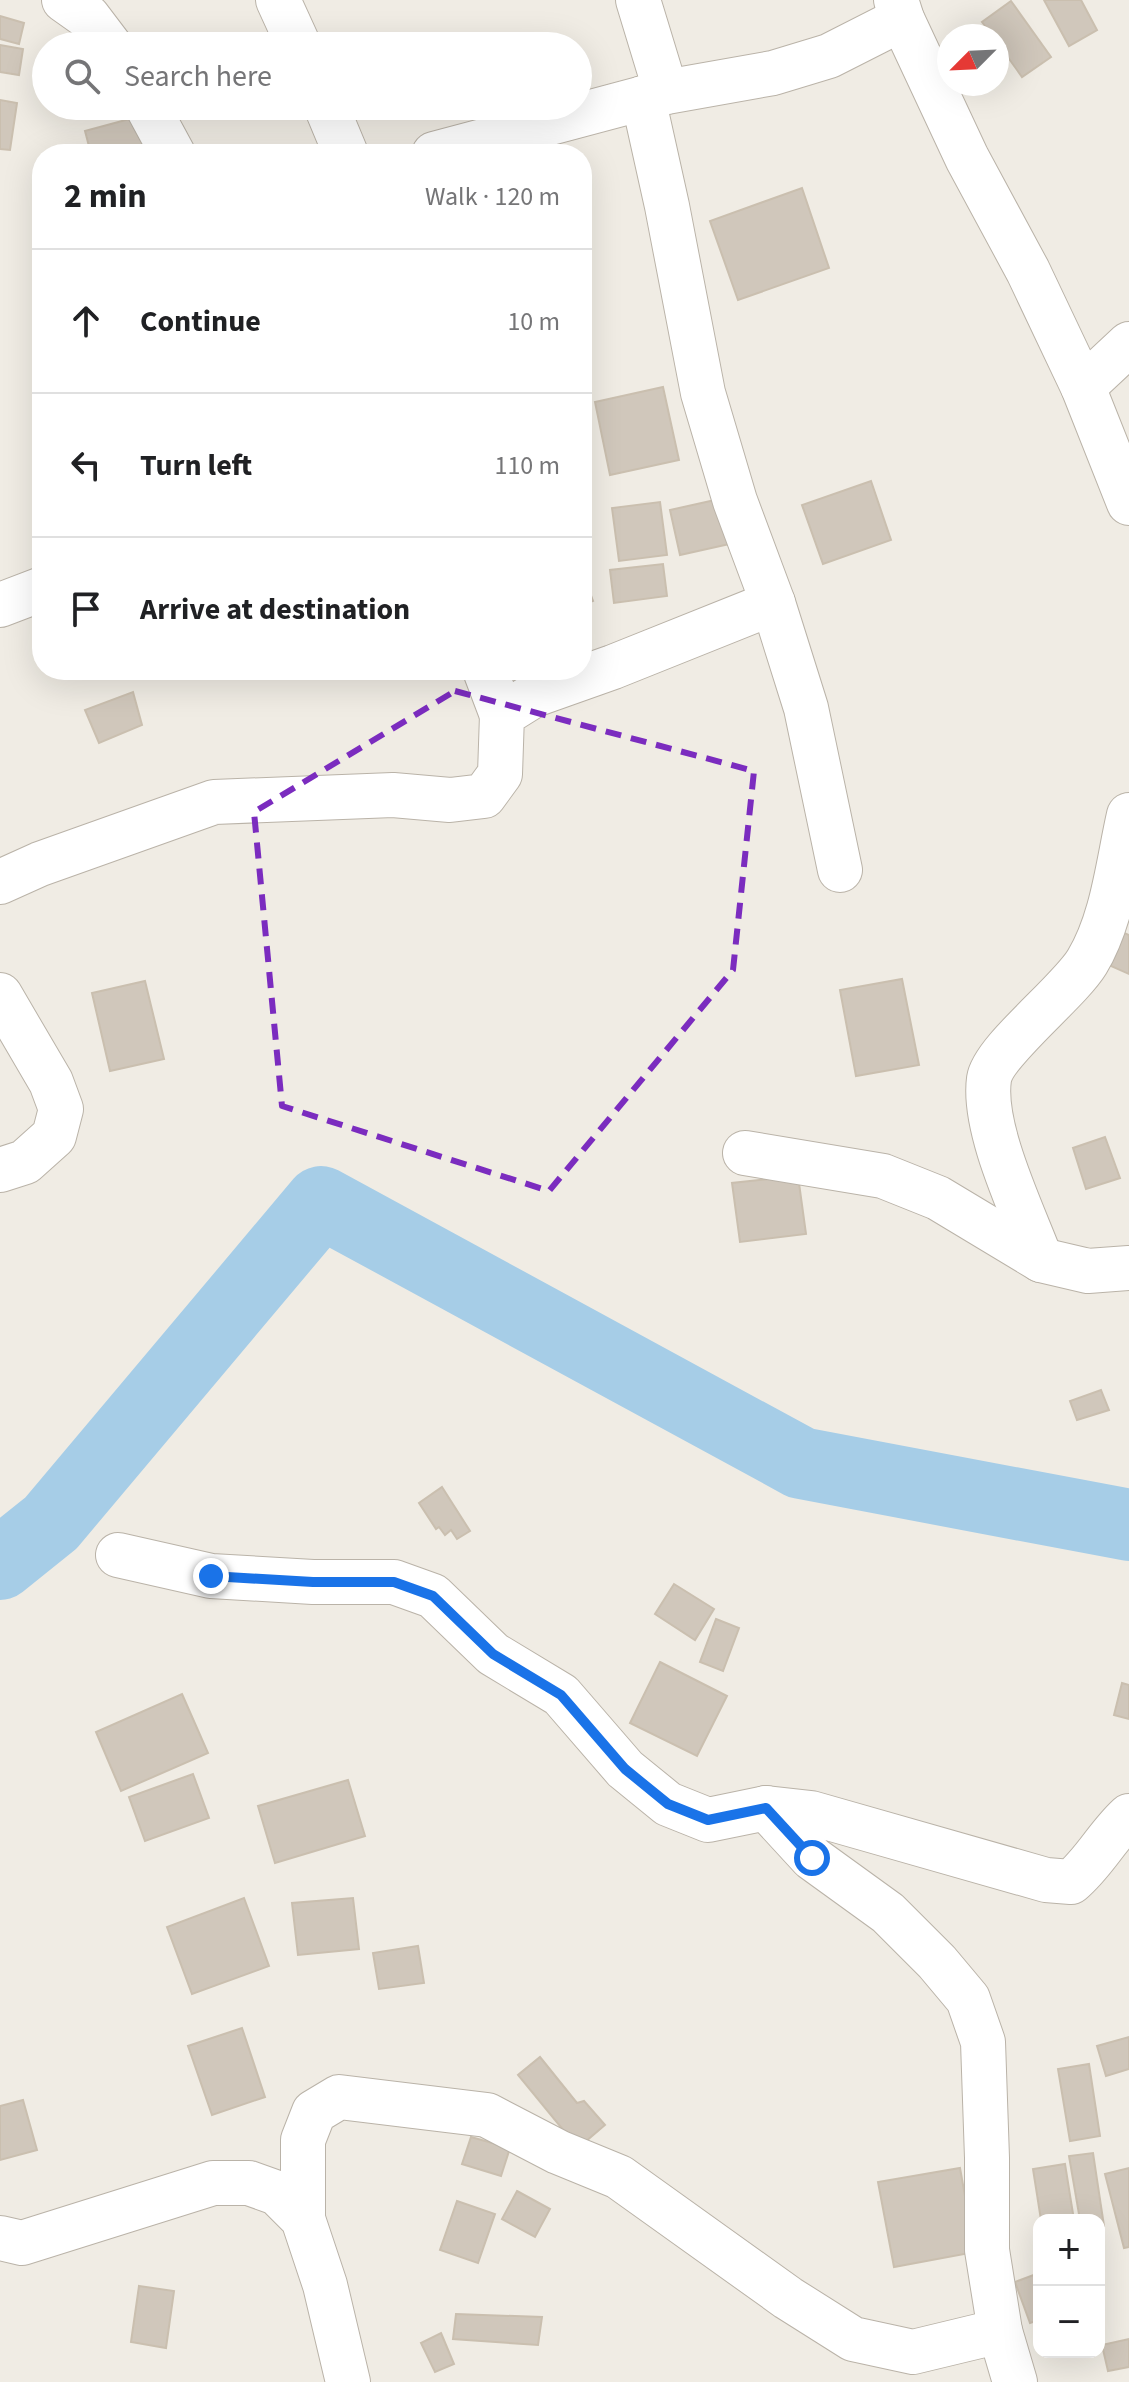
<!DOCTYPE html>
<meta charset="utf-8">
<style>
:root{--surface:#fff;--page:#f2f2f2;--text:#202124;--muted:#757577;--line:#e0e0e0}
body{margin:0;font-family:"Source Sans 3",sans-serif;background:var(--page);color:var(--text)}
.controls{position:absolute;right:24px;bottom:24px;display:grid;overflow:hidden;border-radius:16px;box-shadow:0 8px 32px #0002}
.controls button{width:72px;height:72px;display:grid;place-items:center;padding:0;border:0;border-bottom:2px solid var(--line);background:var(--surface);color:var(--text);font:40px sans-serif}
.compass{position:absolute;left:937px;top:24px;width:72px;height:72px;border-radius:50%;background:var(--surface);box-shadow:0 8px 32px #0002;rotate:246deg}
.stop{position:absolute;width:24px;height:24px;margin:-18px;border:6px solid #1a73e8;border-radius:50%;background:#fff}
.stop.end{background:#1a73e8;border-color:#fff;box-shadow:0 2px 8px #0008}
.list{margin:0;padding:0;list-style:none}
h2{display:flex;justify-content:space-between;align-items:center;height:104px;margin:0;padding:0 32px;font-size:34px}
h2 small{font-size:26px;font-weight:400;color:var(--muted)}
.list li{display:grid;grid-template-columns:52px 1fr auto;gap:24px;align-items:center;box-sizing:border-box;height:144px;padding:0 32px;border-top:2px solid var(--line)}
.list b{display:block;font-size:30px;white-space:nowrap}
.list em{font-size:26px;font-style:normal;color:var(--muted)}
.icon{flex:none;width:44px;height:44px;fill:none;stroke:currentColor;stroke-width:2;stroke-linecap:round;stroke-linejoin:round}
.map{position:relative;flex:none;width:1129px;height:2382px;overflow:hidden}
.search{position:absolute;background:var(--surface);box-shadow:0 8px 32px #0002;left:32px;top:32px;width:560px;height:88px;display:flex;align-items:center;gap:20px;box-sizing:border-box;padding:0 28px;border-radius:44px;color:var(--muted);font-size:30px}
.panel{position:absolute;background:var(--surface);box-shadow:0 8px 32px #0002;left:32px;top:144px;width:560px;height:536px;border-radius:32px}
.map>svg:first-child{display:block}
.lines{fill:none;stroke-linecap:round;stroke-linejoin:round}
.river{stroke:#a6cde7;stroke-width:72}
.building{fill:#d0c7bb;stroke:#cabfaf;stroke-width:2}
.minor-casing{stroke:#bab3a8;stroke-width:46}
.minor{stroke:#fff;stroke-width:44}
.route{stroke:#1a73e8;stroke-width:10}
.marked{fill:none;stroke:#7b2cbf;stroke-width:6;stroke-dasharray:16 10;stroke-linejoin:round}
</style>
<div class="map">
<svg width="1129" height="2382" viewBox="0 0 1129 2382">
<rect width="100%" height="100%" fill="#f0ece4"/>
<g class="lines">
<polyline class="river" points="0,1564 51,1523 321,1202 801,1463 1129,1525"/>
</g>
<g class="building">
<polygon points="1044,0 1081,0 1097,30 1069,46"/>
<polygon points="1011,1 1051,57 1022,77 997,42 997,36 993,36 982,22"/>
<polygon points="0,16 24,23 19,44 0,39"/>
<polygon points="0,45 23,49 19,75 0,72"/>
<polygon points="0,100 17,103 10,150 0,149"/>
<polygon points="148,114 159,154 91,154 85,131"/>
<polygon points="802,188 829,268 738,300 710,221"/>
<polygon points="663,387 679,460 610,475 595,402"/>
<polygon points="871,481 891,540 823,564 802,505"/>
<polygon points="724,498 734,543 680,555 670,510"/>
<polygon points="660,502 667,555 619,561 612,508"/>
<polygon points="663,564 667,596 614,603 610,570"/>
<polygon points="582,571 593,601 582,605"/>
<polygon points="133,692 142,725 99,743 85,710"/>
<polygon points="1115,929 1129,935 1129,974 1102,962"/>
<polygon points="902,979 919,1065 856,1076 840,990"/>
<polygon points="145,981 164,1059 110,1071 92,993"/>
<polygon points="1105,1137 1120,1178 1086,1189 1073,1148"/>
<polygon points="798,1176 806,1234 740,1242 732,1183"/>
<polygon points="1101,1390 1109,1410 1077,1420 1070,1401"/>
<polygon points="442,1487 470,1531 457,1539 451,1530 445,1535 439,1527 436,1529 419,1503"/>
<polygon points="674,1584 714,1609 695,1640 655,1614"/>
<polygon points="716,1619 739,1628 723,1671 700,1662"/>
<polygon points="660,1662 727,1696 697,1756 630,1723"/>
<polygon points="1122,1683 1129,1685 1129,1719 1114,1715"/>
<polygon points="182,1694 208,1753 121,1791 96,1732"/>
<polygon points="193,1774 209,1818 145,1841 129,1797"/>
<polygon points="348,1780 365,1836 275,1863 258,1806"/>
<polygon points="244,1898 269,1966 192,1994 167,1927"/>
<polygon points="353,1898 359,1949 298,1955 292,1903"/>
<polygon points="418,1946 424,1983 379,1989 373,1953"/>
<polygon points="242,2028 265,2097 212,2115 188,2046"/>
<polygon points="1129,2037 1129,2069 1106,2076 1097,2046"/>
<polygon points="540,2057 577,2103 584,2101 605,2125 578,2148 518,2075"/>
<polygon points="1089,2064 1100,2136 1070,2141 1058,2069"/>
<polygon points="23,2100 37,2150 0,2160 0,2106"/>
<polygon points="471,2137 510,2148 501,2176 462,2164"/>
<polygon points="1093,2153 1104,2226 1099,2227 1099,2220 1080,2220 1069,2156"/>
<polygon points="1065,2164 1074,2220 1041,2220 1033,2169"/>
<polygon points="960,2168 975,2252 894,2267 878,2182"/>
<polygon points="1129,2168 1129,2247 1124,2248 1105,2174"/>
<polygon points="517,2191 550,2209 535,2237 502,2219"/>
<polygon points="457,2201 495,2214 478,2263 440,2250"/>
<polygon points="1039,2273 1039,2320 1030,2323 1015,2282"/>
<polygon points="139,2286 174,2291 166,2348 131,2342"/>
<polygon points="456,2314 542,2317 538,2345 453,2339"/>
<polygon points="441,2333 454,2364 435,2372 421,2343"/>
<polygon points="1129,2339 1129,2367 1108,2371 1102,2345"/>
</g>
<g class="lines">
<defs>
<g id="minor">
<polyline points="64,0 88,17 110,46"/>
<polyline points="278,0 299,46"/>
<polyline points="638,0 666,92"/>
<polyline points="896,0 902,19 967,158 1028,271 1083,387 1129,503"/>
<polyline points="643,98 667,206 703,393 735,501 773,603 806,708 840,870"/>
<polyline points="147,106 173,154"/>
<polyline points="326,106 346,154"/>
<polyline points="434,154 666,92 773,73 829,56 902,19"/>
<polyline points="1083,387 1129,344"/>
<polyline points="0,605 42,589"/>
<polyline points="485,670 502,715"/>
<polyline points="0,882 40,864 214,802 393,795 450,800 484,796 500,774 502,715 534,695 613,667 773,603"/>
<polyline points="0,995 51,1082 61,1109 54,1136 25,1162 0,1170"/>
<polyline points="745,1153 883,1176 938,1198 1041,1260 1088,1271 1129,1268"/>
<path d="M 1041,1260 C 1023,1212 982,1129 989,1079 C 993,1051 1068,993 1087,962 C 1113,919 1118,863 1129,815"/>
<path d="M 118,1555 L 211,1576 L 313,1582 L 394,1582 L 433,1596 L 493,1654 L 561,1695 L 625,1769 L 668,1804 L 708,1820 L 766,1808 L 811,1813 L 1046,1880 L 1071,1882 C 1094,1863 1107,1836 1129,1816"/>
<polyline points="766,1808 812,1858 888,1913 937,1962 968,1999 983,2042 987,2158 987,2250 1000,2331 1015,2382"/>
<polyline points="303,2219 303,2140 314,2112 339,2097 487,2115 558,2152 619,2177 788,2298 853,2339 913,2352 1000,2331"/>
<polyline points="0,2238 22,2243 213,2183 249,2183 277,2193 303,2219 325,2285 348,2382"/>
</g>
</defs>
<use href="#minor" class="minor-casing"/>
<use href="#minor" class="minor"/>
</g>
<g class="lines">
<polyline class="route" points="211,1576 313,1582 394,1582 433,1596 493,1654 561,1695 625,1769 668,1804 708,1820 766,1808 812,1858"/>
</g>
<path class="marked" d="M 455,691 L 754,771 L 733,970 L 549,1191 L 282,1106 L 254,812 Z"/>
</svg>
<div class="controls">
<button>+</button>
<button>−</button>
</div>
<svg class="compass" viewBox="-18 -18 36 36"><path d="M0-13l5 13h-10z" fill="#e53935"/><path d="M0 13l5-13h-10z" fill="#757577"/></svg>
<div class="stop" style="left:812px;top:1858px"></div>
<div class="stop end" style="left:211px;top:1576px"></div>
<div class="search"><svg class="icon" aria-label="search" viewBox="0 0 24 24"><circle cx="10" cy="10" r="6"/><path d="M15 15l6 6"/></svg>Search here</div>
<section class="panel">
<h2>2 min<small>Walk · 120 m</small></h2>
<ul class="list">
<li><svg class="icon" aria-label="ahead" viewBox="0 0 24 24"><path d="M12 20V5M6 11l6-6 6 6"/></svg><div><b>Continue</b></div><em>10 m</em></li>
<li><svg class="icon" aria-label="left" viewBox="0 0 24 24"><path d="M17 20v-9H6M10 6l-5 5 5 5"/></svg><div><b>Turn left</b></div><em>110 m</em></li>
<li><svg class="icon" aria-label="arrive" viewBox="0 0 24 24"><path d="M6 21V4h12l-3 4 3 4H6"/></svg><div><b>Arrive at destination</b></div></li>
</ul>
</section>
</div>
